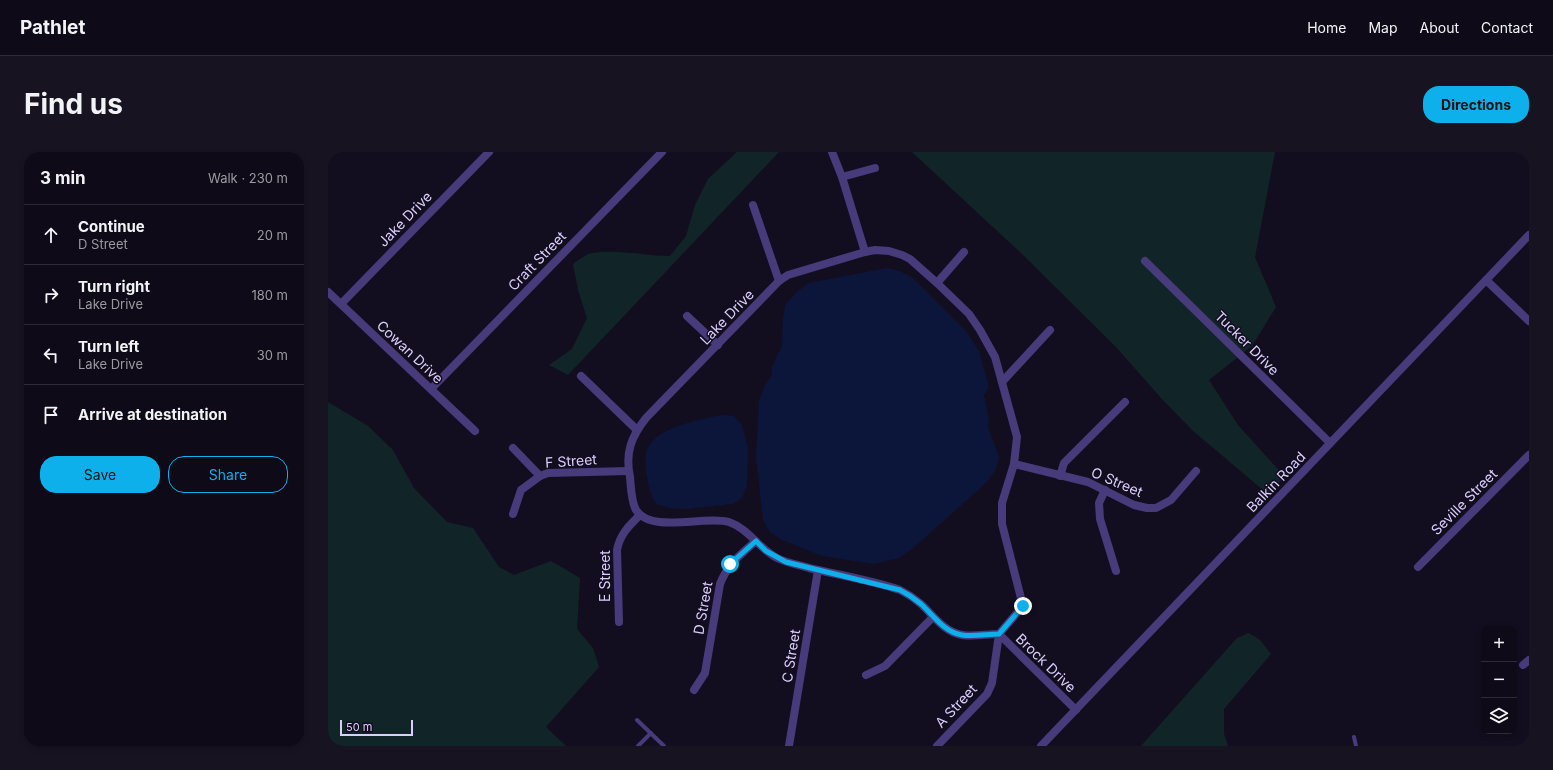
<!DOCTYPE html>
<meta charset="utf-8">
<style>
:root{--surface:#0e0a17;--page:#171320;--text:#f1f3f6;--muted:#9b9aa1;--line:#2e2b36;--accent:#0db0ea}
body{margin:0;font-family:Inter,sans-serif;background:var(--page);color:var(--text)}
.controls{position:absolute;right:12px;bottom:12px;display:grid;overflow:hidden;border-radius:8px;box-shadow:0 2px 6px #0003}
.controls button{width:36px;height:36px;display:grid;place-items:center;padding:0;border:0;border-bottom:1px solid var(--line);background:var(--surface);color:var(--text);font:20px sans-serif}
.scale{position:absolute;left:12px;bottom:10px;width:73px;box-sizing:border-box;padding-left:4px;border:2px solid #dbcefc;border-top:0;font-size:11px;line-height:14px;white-space:nowrap;color:#dbcefc;-webkit-text-stroke:3px #130e1f;paint-order:stroke}
.stop{position:absolute;width:12px;height:12px;margin:-9px;border:3px solid #0db0ea;border-radius:50%;background:#fff}
.stop.end{background:#0db0ea;border-color:#fff;box-shadow:0 1px 4px #0008}
.list{margin:0;padding:0;list-style:none}
h2{display:flex;justify-content:space-between;align-items:center;height:52px;margin:0;padding:0 16px;font-size:17px}
h2 small{font-size:13px;font-weight:400;color:var(--muted)}
.list li{display:grid;grid-template-columns:26px 1fr auto;gap:12px;align-items:center;box-sizing:border-box;height:60px;padding:0 16px;border-top:1px solid var(--line)}
.list b{display:block;font-size:15px;white-space:nowrap}
.list p{margin:0;font-size:13px;white-space:nowrap;color:var(--muted)}
.list em{font-size:13px;font-style:normal;color:var(--muted)}
.actions{display:flex;gap:8px;padding:12px 16px}
.actions a{flex:1;padding:9px 0;border:1px solid var(--accent);border-radius:16px;text-align:center;font-size:14px;color:var(--accent)}
.actions .main{background:var(--accent);color:#111}
.icon{flex:none;width:22px;height:22px;fill:none;stroke:currentColor;stroke-width:2;stroke-linecap:round;stroke-linejoin:round}
.map{position:relative;flex:none;width:1201px;height:594px;overflow:hidden;border-radius:16px}
header{display:flex;align-items:center;gap:24px;box-sizing:border-box;height:56px;padding:0 20px;background:var(--surface);border-bottom:1px solid var(--line)}
header strong{font-size:19px}
nav{display:flex;gap:22px;margin-inline-start:auto;font-size:14px}
.intro{display:flex;align-items:center;justify-content:space-between;box-sizing:border-box;height:96px;padding:0 24px}
h1{margin:0;font-size:28px}
.button{padding:10px 18px;border-radius:16px;background:var(--accent);color:#111;font-size:14px;font-weight:700}
main{display:flex;gap:24px;padding:0 24px}
aside{flex:1;background:var(--surface);border-radius:16px;box-shadow:0 2px 6px #0003}
.map>svg:first-child{display:block}
.green{fill:#112528}
.water{fill:#0c153a}
.lines{fill:none;stroke-linecap:round;stroke-linejoin:round}
.lane{stroke:#483b7b;stroke-width:4}
.street{stroke:#483b7b;stroke-width:8}
.route{stroke:#0db0ea;stroke-width:5}
.labels{text-anchor:middle;stroke-width:3;stroke-linejoin:round;paint-order:stroke}
.street-label{font-size:14px;fill:#dbcefc;stroke:#130e1f}
</style>
<header>
<strong>Pathlet</strong>
<nav><a>Home</a><a>Map</a><a>About</a><a>Contact</a></nav>
</header>
<div class="intro"><h1>Find us</h1><a class="button">Directions</a></div>
<main>
<aside>
<h2>3 min<small>Walk · 230 m</small></h2>
<ul class="list">
<li><svg class="icon" aria-label="ahead" viewBox="0 0 24 24"><path d="M12 20V5M6 11l6-6 6 6"/></svg><div><b>Continue</b><p>D Street</p></div><em>20 m</em></li>
<li><svg class="icon" aria-label="right" viewBox="0 0 24 24"><path d="M7 20v-9h11M14 6l5 5-5 5"/></svg><div><b>Turn right</b><p>Lake Drive</p></div><em>180 m</em></li>
<li><svg class="icon" aria-label="left" viewBox="0 0 24 24"><path d="M17 20v-9H6M10 6l-5 5 5 5"/></svg><div><b>Turn left</b><p>Lake Drive</p></div><em>30 m</em></li>
<li><svg class="icon" aria-label="arrive" viewBox="0 0 24 24"><path d="M6 21V4h12l-3 4 3 4H6"/></svg><div><b>Arrive at destination</b></div></li>
</ul>
<div class="actions"><a class="main">Save</a><a>Share</a></div>
</aside>
<div class="map">
<svg width="1201" height="594" viewBox="0 0 1201 594">
<rect width="100%" height="100%" fill="#130e1f"/>
<g class="green">
<path d="M 409,0 L 451,0 L 240,223 L 221,213 L 244,197 L 259,166 L 250,138 L 245,112 C 251,108 258,102 264,101 C 289,97 317,104 342,104 L 358,84 L 367,53 L 380,27 Z"/>
<polygon points="584,0 947,0 927,105 948,155 924,194 881,228 910,273 956,324 942,344 864,278 833,246 788,195 693,101"/>
<polygon points="0,250 40,274 65,298 86,336 119,370 145,376 171,415 186,423 223,409 252,426 249,477 265,496 271,515 218,575 238,594 0,594"/>
<polygon points="921,481 932,488 943,502 896,557 896,582 900,594 813,594 909,486"/>
</g>
<g class="water">
<polygon points="559,116 572,119 585,126 638,179 651,199 661,235 656,243 661,267 660,275 671,305 668,317 659,330 584,397 571,406 546,412 494,404 452,387 442,380 435,368 428,305 431,250 437,233 444,223 444,215 454,193 455,166 457,153 467,142 480,131"/>
<path d="M 393,263 L 406,264 L 414,273 L 420,296 L 419,334 L 414,346 L 405,352 L 359,357 L 341,356 L 328,352 C 322,341 319,330 318,316 C 318,312 317,305 318,301 C 325,275 371,268 393,263 Z"/>
</g>
<g class="lines">
<g class="lane">
<polyline points="309,568 336,594"/>
<polyline points="1026,585 1028,594"/>
<polyline points="310,594 323,581"/>
</g>
<g class="street">
<polyline points="504,0 514,25 537,100"/>
<polyline points="514,25 547,16"/>
<polyline points="425,53 451,129"/>
<path d="M 547,98 L 561,99 L 574,103 L 582,107 L 609,131 L 641,162 L 652,178 L 667,205 L 689,285 L 686,312 L 674,351 L 674,372 L 695,454 L 671,482 C 659,482 645,485 634,483 C 616,480 605,463 593,452 C 586,446 580,442 572,438 C 543,428 511,423 481,416 C 471,413 459,411 449,406 C 431,397 421,377 401,370 C 377,363 323,382 308,358 C 303,349 303,335 302,325 C 297,301 303,285 318,266 L 451,129 L 460,123 L 537,100 Z"/>
<polyline points="817,109 1002,291"/>
<polyline points="1158,128 1201,169"/>
<polyline points="609,131 636,100"/>
<polyline points="0,140 147,279"/>
<polyline points="13,152 161,0"/>
<polyline points="359,164 390,193"/>
<polyline points="253,224 309,278"/>
<polyline points="674,230 722,178"/>
<polyline points="103,237 334,0"/>
<polyline points="185,296 212,324"/>
<polyline points="686,312 760,330 806,353 819,356 828,356 843,348 868,319"/>
<polyline points="732,324 736,311 797,250"/>
<polyline points="777,338 771,351 772,367 788,419"/>
<polyline points="185,362 193,338 212,324 220,321 300,319"/>
<polyline points="1090,415 1201,303"/>
<path d="M 291,470 L 289,398 C 292,382 301,374 312,363"/>
<polyline points="671,482 748,558"/>
<polyline points="1195,513 1201,508"/>
<polyline points="538,523 557,514 605,465"/>
<path d="M 366,538 L 377,521 L 392,432 C 399,413 413,402 428,389"/>
<polyline points="461,594 490,418"/>
<polyline points="609,594 659,542 664,531 671,482"/>
<polyline points="713,594 1201,83"/>
</g>
</g>
<g class="lines">
<path class="route" d="M 402,412 L 428,389 L 438,399 L 458,410 L 572,438 C 580,442 586,446 593,452 C 605,463 616,480 634,483 C 644,485 660,482 671,482 L 695,454"/>
</g>
<g class="labels">
<g class="street-label">
<text transform="translate(77 67) rotate(-46)" y="5">Jake Drive</text>
<text transform="translate(209 109) rotate(-46)" y="5">Craft Street</text>
<text transform="translate(399 165) rotate(-46)" y="5">Lake Drive</text>
<text transform="translate(919 191) rotate(45)" y="5">Tucker Drive</text>
<text transform="translate(82 200) rotate(43)" y="5">Cowan Drive</text>
<text transform="translate(243 309) rotate(-4)" y="5">F Street</text>
<text transform="translate(789 330) rotate(23)" y="5">O Street</text>
<text transform="translate(948 330) rotate(-46)" y="5">Balkin Road</text>
<text transform="translate(1136 350) rotate(-45)" y="5">Seville Street</text>
<text transform="translate(277 424) rotate(-90)" y="5">E Street</text>
<text transform="translate(375 456) rotate(-80)" y="5">D Street</text>
<text transform="translate(463 504) rotate(-81)" y="5">C Street</text>
<text transform="translate(718 511) rotate(44)" y="5">Brock Drive</text>
<text transform="translate(628 554) rotate(-47)" y="5">A Street</text>
</g>
</g>
</svg>
<div class="controls">
<button>+</button>
<button>−</button>
<button><svg class="icon" aria-label="layers" viewBox="0 0 24 24"><path d="M12 4l9 5-9 5-9-5zM3 14l9 5 9-5"/></svg></button>
</div>
<div class="scale">50 m</div>
<div class="stop" style="left:402px;top:412px"></div>
<div class="stop end" style="left:695px;top:454px"></div>
</div>
</main>
